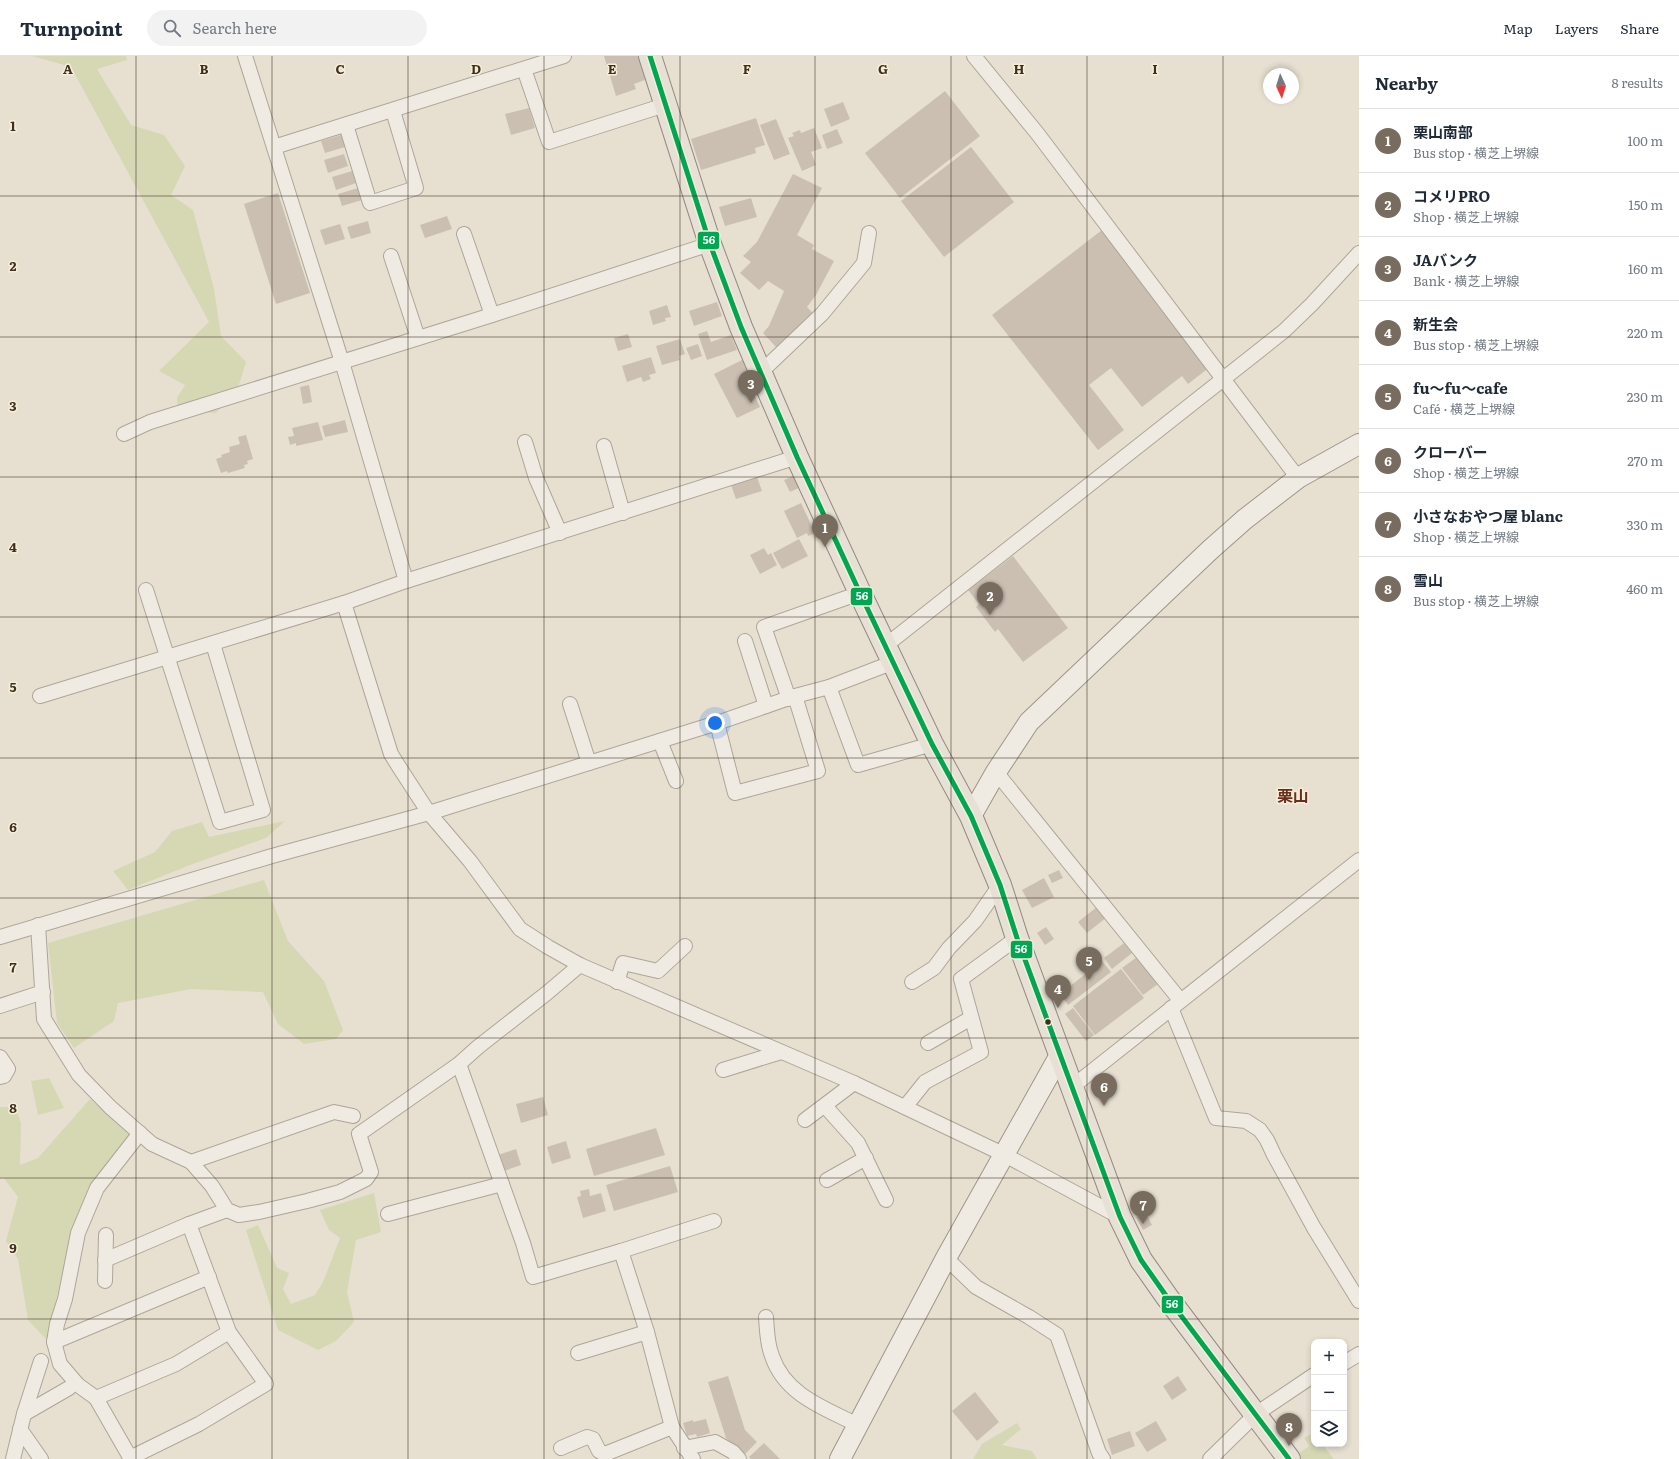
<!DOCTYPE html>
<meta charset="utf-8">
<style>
:root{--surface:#fff;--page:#f2f2f3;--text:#1f2937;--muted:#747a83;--line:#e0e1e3;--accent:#786c5e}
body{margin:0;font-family:Literata,"Noto Sans JP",serif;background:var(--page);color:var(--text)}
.controls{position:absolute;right:12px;bottom:12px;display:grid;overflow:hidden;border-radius:8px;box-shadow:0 2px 6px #0003}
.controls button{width:36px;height:36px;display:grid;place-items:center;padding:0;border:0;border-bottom:1px solid var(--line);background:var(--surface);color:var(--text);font:20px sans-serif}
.compass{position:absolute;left:1263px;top:12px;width:36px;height:36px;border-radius:50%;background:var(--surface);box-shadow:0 2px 6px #0003;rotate:176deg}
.you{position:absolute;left:715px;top:667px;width:14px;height:14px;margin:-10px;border:3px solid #fff;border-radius:50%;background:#1a73e8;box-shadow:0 0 0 6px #1a73e833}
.badge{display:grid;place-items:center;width:26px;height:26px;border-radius:50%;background:var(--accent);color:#fff;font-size:13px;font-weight:700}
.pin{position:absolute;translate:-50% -33px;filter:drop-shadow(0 1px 2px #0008)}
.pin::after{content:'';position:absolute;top:21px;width:14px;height:12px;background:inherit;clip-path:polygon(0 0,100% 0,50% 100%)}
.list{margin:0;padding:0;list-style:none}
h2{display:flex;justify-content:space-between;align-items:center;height:52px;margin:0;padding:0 16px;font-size:17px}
h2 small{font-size:13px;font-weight:400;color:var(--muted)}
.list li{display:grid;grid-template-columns:26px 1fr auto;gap:12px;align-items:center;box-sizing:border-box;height:64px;padding:0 16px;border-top:1px solid var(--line)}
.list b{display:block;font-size:15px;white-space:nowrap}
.list p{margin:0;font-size:13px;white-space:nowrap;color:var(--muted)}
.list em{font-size:13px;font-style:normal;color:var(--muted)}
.icon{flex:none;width:22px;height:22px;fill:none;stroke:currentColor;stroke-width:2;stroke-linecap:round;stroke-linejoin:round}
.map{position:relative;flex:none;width:1359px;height:1403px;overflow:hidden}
header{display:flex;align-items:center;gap:24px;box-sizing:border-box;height:56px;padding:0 20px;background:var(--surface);border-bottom:1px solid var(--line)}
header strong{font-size:19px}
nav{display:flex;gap:22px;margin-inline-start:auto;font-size:14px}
.search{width:280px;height:36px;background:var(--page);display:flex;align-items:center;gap:10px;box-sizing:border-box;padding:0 14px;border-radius:22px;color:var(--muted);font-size:15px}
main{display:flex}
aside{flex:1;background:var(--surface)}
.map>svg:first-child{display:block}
.green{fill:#d6d7b3}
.building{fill:#cbbfb2}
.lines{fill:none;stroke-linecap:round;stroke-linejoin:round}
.street-casing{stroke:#ada599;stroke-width:16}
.secondary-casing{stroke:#9c958a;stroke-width:22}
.primary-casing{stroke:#928b80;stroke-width:24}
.street{stroke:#efebe3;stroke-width:14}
.secondary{stroke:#efebe3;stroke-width:20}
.primary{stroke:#e6e1d4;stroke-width:22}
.bus-1-casing{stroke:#f7eed8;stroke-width:8}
.bus-1{stroke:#00a651;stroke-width:5}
.grid{fill:none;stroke:#3d2e20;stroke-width:1;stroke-opacity:0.55}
.bus-dot{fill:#3d2e20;stroke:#f7eed8;stroke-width:1.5}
.labels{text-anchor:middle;stroke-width:3;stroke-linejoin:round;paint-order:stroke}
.quarter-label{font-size:16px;font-weight:bold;fill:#6b2e1e;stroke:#f7eed8}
.grid-label{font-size:13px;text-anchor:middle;font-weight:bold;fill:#3d2e20;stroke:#f7eed8;stroke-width:3;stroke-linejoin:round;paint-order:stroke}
.line-badge{stroke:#f7eed8;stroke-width:1.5}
.badge-label{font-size:11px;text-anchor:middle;font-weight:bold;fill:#fff}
</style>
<header>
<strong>Turnpoint</strong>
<div class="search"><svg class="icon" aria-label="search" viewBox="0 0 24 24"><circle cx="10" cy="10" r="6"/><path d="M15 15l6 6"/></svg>Search here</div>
<nav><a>Map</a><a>Layers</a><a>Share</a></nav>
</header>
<main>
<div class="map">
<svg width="1359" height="1403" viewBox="0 0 1359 1403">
<rect width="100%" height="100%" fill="#e7e0d1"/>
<g class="green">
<polygon points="32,0 126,0 127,4 97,13 131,69 164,79 185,110 171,139 193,154 214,233 221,280 246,306 238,332 216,357 178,355 177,342 185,329 159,315 209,266 71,11"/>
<polygon points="285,765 266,782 190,809 128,834 113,815 155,796 172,775 202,766 209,781"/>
<polygon points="264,824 288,885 324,925 343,974 336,983 304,988 278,968 263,936 191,933 118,947 114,965 74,992 57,967 48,887"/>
<polygon points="49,1022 64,1052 38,1059 31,1025"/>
<polygon points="90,1043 130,1079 90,1133 66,1200 47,1284 28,1264 18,1203 6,1185 18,1141 3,1121 0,1123 0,1051 15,1051 21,1067 20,1109 38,1102"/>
<polygon points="374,1137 381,1176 356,1184 347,1236 354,1266 336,1285 318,1294 278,1274 246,1174 258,1169 277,1212 289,1217 283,1233 291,1248 315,1239 323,1226 340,1182 329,1174 320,1154"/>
<polygon points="1017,1367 1021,1373 1002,1389 1032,1395 1037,1403 973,1403 982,1388"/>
<polygon points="1313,1377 1314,1379 1314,1388 1322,1388 1334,1403 1302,1403 1297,1398 1310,1390 1304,1382"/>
</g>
<g class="building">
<polygon points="604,0 638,0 645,24 634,28 636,33 616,40"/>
<polygon points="945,35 980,80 900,142 865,97"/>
<polygon points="843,46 850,63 831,71 824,53"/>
<polygon points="529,52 535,72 511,79 505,58"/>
<polygon points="756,62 765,89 755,92 756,97 701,114 691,83"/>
<polygon points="776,63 790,98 774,104 760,69"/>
<polygon points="814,72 822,92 811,96 816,109 802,115 788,82 794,80 792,77 800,74 801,77"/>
<polygon points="837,73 843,87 827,93 822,79"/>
<polygon points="341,79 345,91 325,97 321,85"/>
<polygon points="971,91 1014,146 944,201 901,145"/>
<polygon points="344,98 348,110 328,117 324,104"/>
<polygon points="352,115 356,127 336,134 332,121"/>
<polygon points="793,118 822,132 797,179 814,189 812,193 834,205 816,239 807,251 813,257 776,291 763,277 769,270 784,235 768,225 759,234 740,217 751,206 743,200 757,186"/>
<polygon points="358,132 362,144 342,150 338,138"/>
<polygon points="278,137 310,237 276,248 244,148"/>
<polygon points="751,142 757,161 725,170 719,151"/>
<polygon points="447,160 452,173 425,182 420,169"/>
<polygon points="368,165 371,177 351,183 347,171"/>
<polygon points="340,168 345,183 325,189 320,174"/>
<polygon points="1102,174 1210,311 1188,328 1182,320 1142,351 1111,312 1089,329 1124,374 1098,394 992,259"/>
<polygon points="717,246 722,260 694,270 689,255"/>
<polygon points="667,249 671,261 665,262 666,265 653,269 649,255"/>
<polygon points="707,275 711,286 731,279 737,294 707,304 698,278"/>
<polygon points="628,278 632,291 618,295 614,282"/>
<polygon points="680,283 685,298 679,300 680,304 662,309 656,290"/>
<polygon points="698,288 702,300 691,304 686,292"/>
<polygon points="651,301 656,317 649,319 651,323 643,326 641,321 627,326 622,310"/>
<polygon points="744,303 760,335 754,338 760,351 737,362 714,318"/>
<polygon points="309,329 312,346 303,348 300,331"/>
<polygon points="345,364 348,376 325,381 322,370"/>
<polygon points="318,366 323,384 296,390 296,387 290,389 288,381 294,380 292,372"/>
<polygon points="246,379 253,403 247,405 248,408 244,409 245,412 228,417 227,415 221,417 216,403 222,401 221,399 230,396 229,391 240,388 238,381"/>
<polygon points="795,419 801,431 790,436 784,424"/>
<polygon points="757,421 762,435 736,443 731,429"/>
<polygon points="801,447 815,477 808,480 807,477 797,482 784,455"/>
<polygon points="799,483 808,500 782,513 773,497"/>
<polygon points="764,492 768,499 771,497 777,509 760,518 750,499"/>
<polygon points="1013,500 1068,572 1023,606 998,573 995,576 976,551 979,548 968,534"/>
<polygon points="1059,814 1063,822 1052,827 1048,819"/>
<polygon points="1044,822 1054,841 1032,852 1022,834"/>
<polygon points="1098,850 1107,861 1087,877 1078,866"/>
<polygon points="1046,871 1054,883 1045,889 1037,877"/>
<polygon points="1124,887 1132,897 1112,913 1104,902"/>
<polygon points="1137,901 1158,928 1143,939 1122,912"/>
<polygon points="1102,905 1111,916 1068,949 1060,938"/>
<polygon points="1121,913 1144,942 1095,979 1073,950"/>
<polygon points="1073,952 1094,979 1086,985 1065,958"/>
<polygon points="543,1041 548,1059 521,1067 516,1048"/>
<polygon points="656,1072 665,1099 594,1120 586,1093"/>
<polygon points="566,1085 571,1102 552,1108 547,1091"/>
<polygon points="516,1093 521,1109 504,1115 498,1099"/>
<polygon points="670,1110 678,1136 614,1155 606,1129"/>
<polygon points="589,1133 590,1140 601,1137 606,1155 583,1162 577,1141 581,1140 580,1135"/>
<polygon points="1146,1157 1152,1169 1143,1174 1136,1161"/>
<polygon points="728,1320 745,1374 757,1386 743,1400 726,1382 708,1326"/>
<polygon points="1178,1320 1187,1334 1172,1344 1163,1330"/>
<polygon points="975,1336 999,1366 977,1385 952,1355"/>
<polygon points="706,1363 710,1377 697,1381 696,1378 687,1380 683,1367 693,1364 693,1366"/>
<polygon points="1156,1365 1167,1384 1147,1396 1135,1377"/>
<polygon points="1130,1375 1135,1390 1112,1399 1107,1383"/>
<polygon points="764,1387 780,1403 751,1403 749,1401"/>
</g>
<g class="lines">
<defs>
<g id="street">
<polyline points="245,0 342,306 406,525"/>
<polyline points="974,0 1037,77 1298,422"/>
<polyline points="524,13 549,86 665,49"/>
<polyline points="346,69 370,147 416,132 393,55"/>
<polyline points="274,91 564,0"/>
<polyline points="464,178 492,259"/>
<polyline points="391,200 418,282"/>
<polyline points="761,316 822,258 864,207 869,177"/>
<polyline points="124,378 150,366 492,259 710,188"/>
<polyline points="525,386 536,422 560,477"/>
<polyline points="604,390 623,457"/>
<polyline points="146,534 220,766 263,754 213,588"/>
<polyline points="344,547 391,698 401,714 429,757 470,805 520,873 548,891 580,909 854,1027 1003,1098 1120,1161"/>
<polyline points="745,585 766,650"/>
<polyline points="885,590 1284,275 1312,248 1359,197"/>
<polyline points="829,631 858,709 932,688"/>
<polyline points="40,640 344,547 406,525 797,401"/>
<polyline points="789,643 764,571 860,537"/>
<polyline points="570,648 589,707"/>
<polyline points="717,667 735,737 818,715 795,640"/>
<polyline points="660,685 676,725"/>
<polyline points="996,716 1180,944"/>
<polyline points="38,869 44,963 79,1019 110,1051 152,1088 191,1106 212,1130 227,1154 239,1159 259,1156 307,1145 340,1136 366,1123 371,1116 359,1078 459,1008 478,991 547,937 580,909"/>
<polyline points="0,881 272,800 429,757 717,667 795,640 829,631 894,606"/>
<polyline points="617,926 623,907 658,915 685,890"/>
<polyline points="912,926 934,912 949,892 975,865 1000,829"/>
<polyline points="0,950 43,936"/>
<polyline points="1171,952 1216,1062 1246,1065 1260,1074 1267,1084 1274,1099 1314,1172 1359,1245"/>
<polyline points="928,987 971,962"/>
<polyline points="0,1001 8,1013 4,1020 0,1021"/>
<polyline points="459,1008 523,1187 533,1221 621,1195 714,1165"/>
<polyline points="723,1014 781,996"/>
<polyline points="1072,1031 1359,804"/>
<polyline points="825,1050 858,1087 886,1144"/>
<polyline points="905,1051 925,1026 981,996 961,923 1017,882"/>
<polyline points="805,1064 854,1027"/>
<polyline points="191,1106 334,1056 353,1060"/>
<polyline points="827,1124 866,1102"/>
<polyline points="388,1158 502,1128"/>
<polyline points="621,1195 647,1276 672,1371 693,1403"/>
<polyline points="946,1202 976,1231 1029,1261 1057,1279 1099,1397 1103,1403"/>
<polyline points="105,1204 189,1168"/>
<polyline points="105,1225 106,1179"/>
<path d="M 766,1261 C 767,1274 767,1288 772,1300 C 785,1339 824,1352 858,1369"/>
<polyline points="54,1286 209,1221"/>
<polyline points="578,1297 647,1276"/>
<polyline points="1344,1307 1359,1298"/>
<polyline points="96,1342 176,1308 229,1276"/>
<polyline points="24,1358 69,1332"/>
<polyline points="20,1373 41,1403"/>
<polyline points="561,1392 587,1381 593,1383 599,1395 605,1398 672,1371"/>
<polyline points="684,1392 715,1386 733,1396 739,1403"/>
<polyline points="130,1402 199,1368 266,1328 229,1276 189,1168 227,1154"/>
<polyline points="13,1403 24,1358 41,1305"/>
<polyline points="131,1403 96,1342 78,1329 60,1308 54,1286 57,1268 65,1243 78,1177 97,1132 140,1077"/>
<polyline points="1210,1403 1256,1358 1314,1319"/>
</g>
<g id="secondary">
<polyline points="971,760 996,716 1029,666 1210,494 1245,463 1298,422 1359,388"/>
<polyline points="840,1403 946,1202 1060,999"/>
</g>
<polyline id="primary" points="650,0 710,188 741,271 797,401 860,537 932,688 971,760 1000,829 1017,882 1120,1161 1141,1204 1167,1241 1289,1403"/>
</defs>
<use href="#street" class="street-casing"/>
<use href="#secondary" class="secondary-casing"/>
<use href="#primary" class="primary-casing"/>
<use href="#street" class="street"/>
<use href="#secondary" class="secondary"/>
<use href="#primary" class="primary"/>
<defs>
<polyline id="bus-1" points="650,0 710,188 741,271 797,401 860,537 932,688 971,760 1000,829 1017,882 1120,1161 1141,1204 1167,1241 1289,1403"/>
</defs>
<use href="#bus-1" class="bus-1-casing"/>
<use href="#bus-1" class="bus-1"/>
</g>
<path class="grid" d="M 136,0 L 136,1403M 272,0 L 272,1403M 408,0 L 408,1403M 544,0 L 544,1403M 680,0 L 680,1403M 815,0 L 815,1403M 951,0 L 951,1403M 1087,0 L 1087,1403M 1223,0 L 1223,1403M 0,140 L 1359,140M 0,281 L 1359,281M 0,421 L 1359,421M 0,561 L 1359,561M 0,702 L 1359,702M 0,842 L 1359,842M 0,982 L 1359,982M 0,1122 L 1359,1122M 0,1263 L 1359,1263"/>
<circle class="bus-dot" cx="1048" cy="966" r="3.5"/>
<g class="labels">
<g class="quarter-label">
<text x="1293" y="746">栗山</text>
</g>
</g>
<g class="grid-label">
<text x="68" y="18">A</text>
<text x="204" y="18">B</text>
<text x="340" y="18">C</text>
<text x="476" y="18">D</text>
<text x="612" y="18">E</text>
<text x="747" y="18">F</text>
<text x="883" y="18">G</text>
<text x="1019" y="18">H</text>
<text x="1155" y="18">I</text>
<text x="13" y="75">1</text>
<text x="13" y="215">2</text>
<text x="13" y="355">3</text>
<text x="13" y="496">4</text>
<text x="13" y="636">5</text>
<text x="13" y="776">6</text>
<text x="13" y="916">7</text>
<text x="13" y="1057">8</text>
<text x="13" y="1197">9</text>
</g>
<g class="line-badge">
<rect x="697" y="175" width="23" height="19" rx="4" fill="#00a651"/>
<rect x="850" y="531" width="23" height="19" rx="4" fill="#00a651"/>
<rect x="1010" y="884" width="23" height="19" rx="4" fill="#00a651"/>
<rect x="1161" y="1239" width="23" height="19" rx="4" fill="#00a651"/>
</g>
<g class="badge-label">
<text x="709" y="188">56</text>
<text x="862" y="544">56</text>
<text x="1021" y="897">56</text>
<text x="1172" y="1252">56</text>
</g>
</svg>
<div class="controls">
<button>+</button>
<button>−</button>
<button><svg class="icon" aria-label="layers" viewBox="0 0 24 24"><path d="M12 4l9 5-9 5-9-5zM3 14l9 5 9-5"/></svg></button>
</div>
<svg class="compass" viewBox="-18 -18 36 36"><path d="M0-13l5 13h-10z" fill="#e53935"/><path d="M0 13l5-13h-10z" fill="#747a83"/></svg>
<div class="you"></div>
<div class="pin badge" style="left:825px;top:491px">1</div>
<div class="pin badge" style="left:990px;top:559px">2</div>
<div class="pin badge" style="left:751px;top:347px">3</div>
<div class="pin badge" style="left:1058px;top:952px">4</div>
<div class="pin badge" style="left:1089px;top:924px">5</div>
<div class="pin badge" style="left:1104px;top:1050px">6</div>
<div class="pin badge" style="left:1143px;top:1168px">7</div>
<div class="pin badge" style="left:1289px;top:1390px">8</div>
</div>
<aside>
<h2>Nearby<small>8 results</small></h2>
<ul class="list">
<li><span class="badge">1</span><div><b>栗山南部</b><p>Bus stop · 横芝上堺線</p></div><em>100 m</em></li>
<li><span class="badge">2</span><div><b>コメリPRO</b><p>Shop · 横芝上堺線</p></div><em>150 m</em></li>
<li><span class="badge">3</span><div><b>JAバンク</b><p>Bank · 横芝上堺線</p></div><em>160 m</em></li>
<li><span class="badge">4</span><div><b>新生会</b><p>Bus stop · 横芝上堺線</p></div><em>220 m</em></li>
<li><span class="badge">5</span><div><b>fu～fu～cafe</b><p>Café · 横芝上堺線</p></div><em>230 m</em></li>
<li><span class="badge">6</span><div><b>クローバー</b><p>Shop · 横芝上堺線</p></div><em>270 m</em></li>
<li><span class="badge">7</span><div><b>小さなおやつ屋 blanc</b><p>Shop · 横芝上堺線</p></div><em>330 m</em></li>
<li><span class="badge">8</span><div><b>雪山</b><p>Bus stop · 横芝上堺線</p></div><em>460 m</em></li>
</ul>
</aside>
</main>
